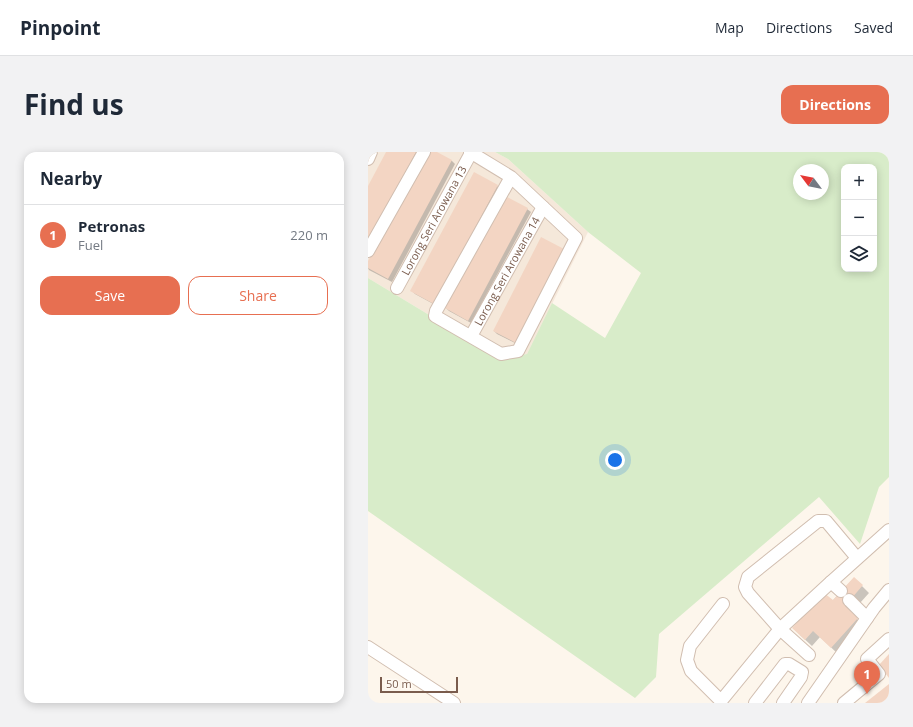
<!DOCTYPE html>
<meta charset="utf-8">
<style>
:root{--surface:#fff;--page:#f2f2f3;--text:#1f2937;--muted:#747a83;--line:#e0e1e3;--accent:#e76f51}
body{margin:0;font-family:"Open Sans",sans-serif;background:var(--page);color:var(--text)}
.controls{position:absolute;right:12px;top:12px;display:grid;overflow:hidden;border-radius:8px;box-shadow:0 2px 10px #0003}
.controls button{width:36px;height:36px;display:grid;place-items:center;padding:0;border:0;border-bottom:1px solid var(--line);background:var(--surface);color:var(--text);font:20px sans-serif}
.compass{position:absolute;left:425px;top:12px;width:36px;height:36px;border-radius:50%;background:var(--surface);box-shadow:0 2px 10px #0003;rotate:302deg}
.scale{position:absolute;left:12px;bottom:10px;width:78px;box-sizing:border-box;padding-left:4px;border:2px solid #7a5c4d;border-top:0;font-size:11px;line-height:14px;white-space:nowrap;color:#7a5c4d;-webkit-text-stroke:3px #fffaf3;paint-order:stroke}
.you{position:absolute;left:247px;top:308px;width:14px;height:14px;margin:-10px;border:3px solid #fff;border-radius:50%;background:#1a73e8;box-shadow:0 0 0 6px #1a73e833}
.badge{display:grid;place-items:center;width:26px;height:26px;border-radius:50%;background:var(--accent);color:#fff;font-size:13px;font-weight:700}
.pin{position:absolute;translate:-50% -33px;filter:drop-shadow(0 1px 2px #0008)}
.pin::after{content:'';position:absolute;top:21px;width:14px;height:12px;background:inherit;clip-path:polygon(0 0,100% 0,50% 100%)}
.list{margin:0;padding:0;list-style:none}
h2{display:flex;justify-content:space-between;align-items:center;height:52px;margin:0;padding:0 16px;font-size:17px}
h2 small{font-size:13px;font-weight:400;color:var(--muted)}
.list li{display:grid;grid-template-columns:26px 1fr auto;gap:12px;align-items:center;box-sizing:border-box;height:60px;padding:0 16px;border-top:1px solid var(--line)}
.list b{display:block;font-size:15px;white-space:nowrap}
.list p{margin:0;font-size:13px;white-space:nowrap;color:var(--muted)}
.list em{font-size:13px;font-style:normal;color:var(--muted)}
.actions{display:flex;gap:8px;padding:12px 16px}
.actions a{flex:1;padding:9px 0;border:1px solid var(--accent);border-radius:12px;text-align:center;font-size:14px;color:var(--accent)}
.actions .main{background:var(--accent);color:#fff}
.icon{flex:none;width:22px;height:22px;fill:none;stroke:currentColor;stroke-width:2;stroke-linecap:round;stroke-linejoin:round}
.map{position:relative;flex:none;width:521px;height:551px;overflow:hidden;border-radius:12px}
header{display:flex;align-items:center;gap:24px;box-sizing:border-box;height:56px;padding:0 20px;background:var(--surface);border-bottom:1px solid var(--line)}
header strong{font-size:19px}
nav{display:flex;gap:22px;margin-inline-start:auto;font-size:14px}
.intro{display:flex;align-items:center;justify-content:space-between;box-sizing:border-box;height:96px;padding:0 24px}
h1{margin:0;font-size:28px}
.button{padding:10px 18px;border-radius:12px;background:var(--accent);color:#fff;font-size:14px;font-weight:700}
main{display:flex;gap:24px;padding:0 24px}
aside{flex:1;background:var(--surface);border-radius:12px;box-shadow:0 2px 10px #0003}
.map>svg:first-child{display:block}
.residential{fill:#f5e8da}
.green{fill:#d8ecc9;fill-rule:evenodd}
.shadow{fill:#0003}
.building{fill:#f3d5c3}
.lines{fill:none;stroke-linecap:round;stroke-linejoin:round}
.minor-casing{stroke:#d1beb0;stroke-width:14}
.minor{stroke:#fff;stroke-width:12}
.labels{text-anchor:middle;stroke-width:3.5;stroke-linejoin:round;paint-order:stroke}
.street-label{font-size:11px;fill:#7a5c4d;stroke:#fffaf3}
</style>
<header>
<strong>Pinpoint</strong>
<nav><a>Map</a><a>Directions</a><a>Saved</a></nav>
</header>
<div class="intro"><h1>Find us</h1><a class="button">Directions</a></div>
<main>
<aside>
<h2>Nearby<small></small></h2>
<ul class="list">
<li><span class="badge">1</span><div><b>Petronas</b><p>Fuel</p></div><em>220 m</em></li>
</ul>
<div class="actions"><a class="main">Save</a><a>Share</a></div>
</aside>
<div class="map">
<svg width="521" height="551" viewBox="0 0 521 551">
<rect width="100%" height="100%" fill="#fdf6ec"/>
<polygon class="residential" points="0,0 127,0 140,7 220,80 159,202 134,207 0,126"/>
<path class="green" d="M 127,0 L 521,0 L 521,325 L 511,335 L 492,392 L 451,345 L 291,482 L 288,525 L 267,546 L 0,359 L 0,126 L 134,207 L 159,202 L 184,151 L 237,186 L 273,121 L 220,80 L 140,7 ZM 476,15 L 506,15 L 506,117 L 476,117 ZM 431,18 L 455,18 L 455,42 L 431,42 Z"/>
<g class="shadow">
<polygon points="19,0 53,0 0,99 0,36"/>
<polygon points="67,0 84,9 87,12 24,130 1,118 0,116 0,111"/>
<polygon points="129,34 132,37 69,154 47,142 44,139"/>
<polygon points="159,57 163,60 103,171 81,159 78,156"/>
<polygon points="174,87 151,193 129,182 126,179"/>
<polygon points="486,426 501,441 483,461 496,474 470,502 452,485 444,494 432,483"/>
</g>
<g class="building">
<polygon points="18,0 48,0 0,90 0,34"/>
<polygon points="59,0 69,0 84,8 20,127 0,116 0,109"/>
<polygon points="106,20 130,33 66,152 42,139"/>
<polygon points="137,44 160,56 100,169 77,156"/>
<polygon points="173,85 196,97 148,191 125,179"/>
<polygon points="486,425 495,433 477,454 490,466 463,496 445,479 437,488 424,476 456,441 465,448"/>
<polygon points="521,502 521,526 511,513"/>
<polygon points="521,532 521,551 497,551"/>
</g>
<g class="lines">
<defs>
<g id="minor">
<polyline points="102,0 143,25 208,86 150,199 133,202 67,164 68,159 143,25"/>
<polyline points="0,7 3,0"/>
<polyline points="0,99 56,0"/>
<path id="s1" d="M 29,136 L 103,1"/>
<path id="s2" d="M 103,184 L 175,55"/>
<polyline points="473,439 463,430 521,378"/>
<polyline points="481,448 499,466"/>
<polyline points="355,452 322,494 319,508 323,519 353,549 412,477 463,430"/>
<polyline points="0,495 86,551"/>
<polyline points="441,503 412,477 380,441 377,435 380,425 450,369 458,369 489,406"/>
<polyline points="387,551 417,512 421,512 434,520 433,525 415,551"/>
<polyline points="440,551 506,456 521,438"/>
<polyline points="476,551 511,522 499,507 521,487"/>
</g>
</defs>
<use href="#minor" class="minor-casing"/>
<use href="#minor" class="minor"/>
</g>
<g class="labels">
<g class="street-label">
<text dy="4" stroke="none"><textPath href="#s1" startOffset="77">Lorong Seri Arowana 13</textPath></text>
<text dy="4" stroke="none"><textPath href="#s2" startOffset="74">Lorong Seri Arowana 14</textPath></text>
</g>
</g>
</svg>
<div class="controls">
<button>+</button>
<button>−</button>
<button><svg class="icon" aria-label="layers" viewBox="0 0 24 24"><path d="M12 4l9 5-9 5-9-5zM3 14l9 5 9-5"/></svg></button>
</div>
<svg class="compass" viewBox="-18 -18 36 36"><path d="M0-13l5 13h-10z" fill="#e53935"/><path d="M0 13l5-13h-10z" fill="#747a83"/></svg>
<div class="scale">50 m</div>
<div class="you"></div>
<div class="pin badge" style="left:499px;top:542px">1</div>
</div>
</main>
